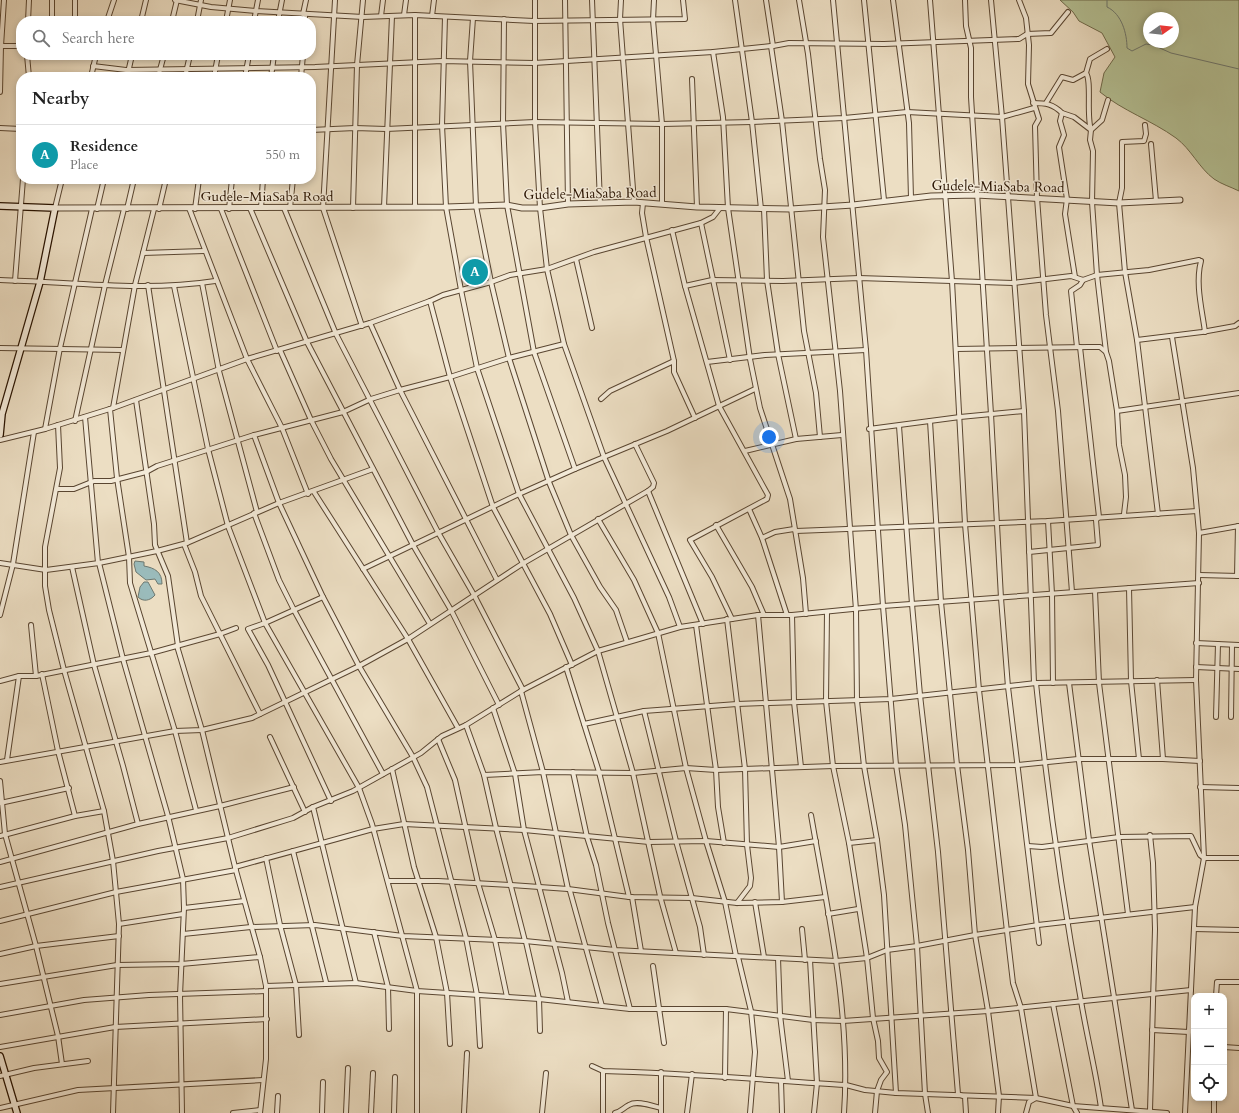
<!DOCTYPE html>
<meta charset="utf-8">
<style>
:root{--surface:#fff;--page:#f6f6f6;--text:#222;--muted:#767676;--line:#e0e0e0;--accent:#0b8043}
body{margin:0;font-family:Cardo,serif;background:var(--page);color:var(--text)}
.controls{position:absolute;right:12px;bottom:12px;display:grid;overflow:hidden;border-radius:8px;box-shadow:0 2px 6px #0003}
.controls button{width:36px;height:36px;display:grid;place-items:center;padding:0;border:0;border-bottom:1px solid var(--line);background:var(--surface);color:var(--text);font:20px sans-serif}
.compass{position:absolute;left:1143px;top:12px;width:36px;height:36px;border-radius:50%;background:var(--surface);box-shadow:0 2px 6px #0003;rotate:75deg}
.you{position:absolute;left:769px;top:437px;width:14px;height:14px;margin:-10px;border:3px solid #fff;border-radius:50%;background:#1a73e8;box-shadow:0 0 0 6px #1a73e833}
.badge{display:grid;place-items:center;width:26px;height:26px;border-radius:50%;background:var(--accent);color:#fff;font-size:13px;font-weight:700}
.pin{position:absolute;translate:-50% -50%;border:2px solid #fff;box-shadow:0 1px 4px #0006}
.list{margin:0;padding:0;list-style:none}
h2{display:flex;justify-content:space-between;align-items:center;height:52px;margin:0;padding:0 16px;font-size:17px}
h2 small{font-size:13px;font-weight:400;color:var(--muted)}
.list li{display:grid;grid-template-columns:26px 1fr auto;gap:12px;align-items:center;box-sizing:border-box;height:60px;padding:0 16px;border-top:1px solid var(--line)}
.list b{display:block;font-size:15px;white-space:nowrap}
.list p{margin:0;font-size:13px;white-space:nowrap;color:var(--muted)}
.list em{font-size:13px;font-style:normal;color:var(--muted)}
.icon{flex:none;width:22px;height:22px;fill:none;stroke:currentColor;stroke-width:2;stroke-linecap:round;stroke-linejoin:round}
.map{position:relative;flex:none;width:1239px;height:1113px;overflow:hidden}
.search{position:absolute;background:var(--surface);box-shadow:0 2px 6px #0003;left:16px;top:16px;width:300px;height:44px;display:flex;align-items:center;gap:10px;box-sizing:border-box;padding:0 14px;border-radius:16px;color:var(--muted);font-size:15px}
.panel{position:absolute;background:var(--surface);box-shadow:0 2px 6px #0003;left:16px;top:72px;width:300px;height:112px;border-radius:16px}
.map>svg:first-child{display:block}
.green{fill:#b5c296;stroke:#6f6a4b;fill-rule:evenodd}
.water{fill:#9abbbb;stroke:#6d7870}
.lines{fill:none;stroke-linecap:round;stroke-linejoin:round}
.stream{stroke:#6d7870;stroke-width:1}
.minor-casing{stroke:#5a4631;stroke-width:6}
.tertiary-casing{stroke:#5a4631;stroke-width:7}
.secondary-casing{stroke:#291300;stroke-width:8}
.minor{stroke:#f3ead8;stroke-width:4}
.tertiary{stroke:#f3ead8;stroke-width:5}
.secondary{stroke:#f3ead8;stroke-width:5.5}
.labels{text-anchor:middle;stroke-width:3;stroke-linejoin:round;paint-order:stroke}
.street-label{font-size:14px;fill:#291300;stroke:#f3ead8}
</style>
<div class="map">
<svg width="1239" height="1113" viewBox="0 0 1239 1113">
<rect width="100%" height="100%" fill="#ecdec3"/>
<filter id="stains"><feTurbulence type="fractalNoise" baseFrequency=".005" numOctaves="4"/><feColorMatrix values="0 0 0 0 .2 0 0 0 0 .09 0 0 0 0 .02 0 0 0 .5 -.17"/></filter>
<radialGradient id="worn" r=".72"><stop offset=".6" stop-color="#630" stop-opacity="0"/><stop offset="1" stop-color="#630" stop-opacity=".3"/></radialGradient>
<path class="green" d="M 1060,0 L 1239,0 L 1239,191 C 1231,187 1221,184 1214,179 C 1199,168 1191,149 1176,138 C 1151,120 1123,111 1100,92 L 1104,73 L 1115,57 L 1102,33 L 1079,21 L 1073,12 ZM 1149,18 L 1173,18 L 1173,42 L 1149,42 Z"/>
<g class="water">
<path d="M 135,561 L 144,562 L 144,566 C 155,568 162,572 162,584 L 158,584 L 155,579 L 146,580 L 136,572 L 134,564 Z"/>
<path d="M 144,582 L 148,582 L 155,595 C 150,601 143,602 138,597 L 140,587 Z"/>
</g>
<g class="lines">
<path class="stream" d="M 1107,0 L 1107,7 C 1122,14 1127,34 1127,48 L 1132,51 L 1146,44 L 1153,45 L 1171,53 L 1239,69"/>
<defs>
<g id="minor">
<polyline points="175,0 211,7 256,11 363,17 415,15 534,21 685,19 683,0"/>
<polyline points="335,0 323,208 362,326"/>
<polyline points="535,0 535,122 540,208 547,269 564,344 604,457 669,597 680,627"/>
<polyline points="565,0 568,204"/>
<polyline points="592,0 600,203"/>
<polyline points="621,0 620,19 634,202"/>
<polyline points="654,0 653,20 662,124 662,204"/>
<polyline points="735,0 752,122 761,209"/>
<polyline points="766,0 773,46 771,46 782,121 804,331 816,393 820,437"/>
<polyline points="799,0 808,54 820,159 825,190 823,237 840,391 856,610 857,701 864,766 877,840 884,895 896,1093"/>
<polyline points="833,0 866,350 883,606 896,765 905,825 917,946 925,1094 928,1113"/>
<polyline points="864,0 884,200"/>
<polyline points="893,0 909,123 911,198"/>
<polyline points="930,0 952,281 965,524 979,690 1013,983 1021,1008 1036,1098 1029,1102 1026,1113"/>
<polyline points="965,0 966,26 971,48 971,97 991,414 1001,598 1008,687 1039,943"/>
<polyline points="991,0 1002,117 1024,411 1034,683"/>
<polyline points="1019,0 1026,18 1029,45 1028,84 1039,119 1035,126 1037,198 1046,315 1058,411 1072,592"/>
<polyline points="303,14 306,0"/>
<polyline points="404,15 406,0"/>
<polyline points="381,16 383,0"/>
<polyline points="432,16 434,0"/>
<polyline points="445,17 442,125 446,207 461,290 477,368 519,494 574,598 598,651 633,773 660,896 676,953"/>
<polyline points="473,18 470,61 476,206 491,282 509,358 549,482 571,535 600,587 616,610 627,642"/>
<polyline points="504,19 503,123 507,205 534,352 575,469 667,431 755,389"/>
<polyline points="28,21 29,0"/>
<polyline points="52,21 52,0"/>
<polyline points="75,21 75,0"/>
<polyline points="107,21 114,0"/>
<polyline points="141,21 146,0"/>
<polyline points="172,21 177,0"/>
<polyline points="197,21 201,0"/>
<polyline points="226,21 230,0"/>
<polyline points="254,21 258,0"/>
<polyline points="278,21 282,0"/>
<polyline points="305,21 305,14"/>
<polyline points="0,46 21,46"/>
<polyline points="773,46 789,43 884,44 1019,39 1027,34 1051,33 1068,12"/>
<polyline points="713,52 723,117 728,208 750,359 760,408 790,499 803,578 806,614"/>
<polyline points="27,55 29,77"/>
<polyline points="93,66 126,70 315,67 442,61 534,63 713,52 771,46"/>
<polyline points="91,77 96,55"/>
<polyline points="127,77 132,55"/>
<polyline points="158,77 164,55"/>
<polyline points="185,77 190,55"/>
<polyline points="214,77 218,55"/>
<polyline points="245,77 249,55"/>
<polyline points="271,77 274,55"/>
<polyline points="301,77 303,55"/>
<polyline points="692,79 697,207"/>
<polyline points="0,92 1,46 4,0"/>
<path d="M 1033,103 C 1046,103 1053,104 1062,113 L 1060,121 L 1064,135 L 1059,147 L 1067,199 L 1065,214 L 1075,277"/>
<polyline points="1046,103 1062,77 1073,80 1086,73 1090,59 1107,49"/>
<path d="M 1062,113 L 1074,117 L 1091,130 C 1086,115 1092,81 1086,73"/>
<polyline points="1145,125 1146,134 1144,141 1122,142 1122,188 1119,203 1125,272 1137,340 1158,514"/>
<polyline points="0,128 21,129"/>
<polyline points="311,130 355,128 386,129 535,122 662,124 752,122 844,118 907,112 1002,117 1034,108"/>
<polyline points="1151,144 1156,201"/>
<polyline points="643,203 642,213 646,237 674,361 674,372 695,418"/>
<polyline points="384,207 392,16"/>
<polyline points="415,207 415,15"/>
<polyline points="55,208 62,179"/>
<polyline points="189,208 247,359 282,428 308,494"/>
<polyline points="250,208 307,342 413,545 451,610 499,705"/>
<polyline points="261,208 263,179"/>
<polyline points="284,208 336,334 439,534 474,595 523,690"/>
<polyline points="290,208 293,179"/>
<polyline points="353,208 357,65 363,0"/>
<polyline points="97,209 104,179"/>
<polyline points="127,209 134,179"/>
<polyline points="159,209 166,179"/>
<polyline points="195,209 199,179"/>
<polyline points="221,209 277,351"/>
<polyline points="229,209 232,179"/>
<polyline points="764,209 767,280 778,354 796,439"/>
<polyline points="701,223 730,360"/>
<polyline points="672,230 685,286 719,406 768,495 767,499 690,540 712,577 732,619"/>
<polyline points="143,253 204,251"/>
<polyline points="576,259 592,328"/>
<path d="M 1201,261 C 1195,284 1202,309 1205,332"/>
<path d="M 0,280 C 71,282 145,292 215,281"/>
<polyline points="15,281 23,179"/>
<polyline points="202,283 219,371 257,512"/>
<polyline points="148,285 187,543"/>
<polyline points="174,286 208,449 228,526 265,623 248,629 268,665 331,801"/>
<polyline points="685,286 712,280 783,281 859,278 1013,283 1071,276 1083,280 1097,275 1149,270 1199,260"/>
<polyline points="430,301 450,377 493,507 550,614 572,665"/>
<polyline points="370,323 400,390 497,580"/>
<polyline points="1172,337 1193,468 1199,533 1196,680 1204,858 1195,907 1185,1113"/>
<polyline points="1137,340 1202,332 1235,326 1239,323"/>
<polyline points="1077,347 1071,291 1080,285 1083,280"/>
<polyline points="0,348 122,350"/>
<polyline points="956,349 1089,347 1100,347 1106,352 1109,361 1117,411 1119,445 1125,475 1126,497 1124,514"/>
<polyline points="280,350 311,420 331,459 430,624"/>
<polyline points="1106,352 1097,275 1092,202 1093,151 1090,140 1091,130 1102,120 1108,100"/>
<polyline points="707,362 765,355 866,350"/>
<polyline points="601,399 610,391 674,361"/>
<polyline points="136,400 154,524 155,545 168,576 178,646"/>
<polyline points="113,408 135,285 154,209"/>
<polyline points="110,409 117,478 129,557 130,583 175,731 196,810"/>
<polyline points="1117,411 1239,393"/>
<polyline points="85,417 98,563"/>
<polyline points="75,421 105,285 124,209"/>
<polyline points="930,421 941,602 957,765 968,850 975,935 988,1011 999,1096 998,1113"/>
<polyline points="58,425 60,468 45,547 45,586 49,610 64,670 104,811 113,861 119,924 113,1113"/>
<polyline points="899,426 912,604 920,695 938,852 958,1094 965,1097 966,1113"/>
<polyline points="45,429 60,348 92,209"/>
<polyline points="869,429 960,417 1024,411"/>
<polyline points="254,435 279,503 323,597 359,666 413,757 427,787 466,938 477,995 480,1046"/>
<polyline points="0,440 45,429 113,408 247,359 370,323 430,301 443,295 491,282 510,275 547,269 594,252 701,223 713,217 720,208"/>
<polyline points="745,451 796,439 842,435"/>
<polyline points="57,489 74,489 94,481 111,481 146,472 157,466 254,435 343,412 371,399 400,390 450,377 509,358 564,344"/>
<polyline points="648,491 703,624"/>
<polyline points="314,492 408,639 458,728"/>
<polyline points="749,509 762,538 787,615"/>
<polyline points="254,513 279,580 294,610 383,774"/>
<polyline points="598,519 634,580 658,633 686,768 706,841 725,902 736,956"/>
<polyline points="1048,521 1052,594 1053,683"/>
<polyline points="716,525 752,587 764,615"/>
<polyline points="1199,533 1239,526"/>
<polyline points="762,538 775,532 794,529 796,531 1048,521 1197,511"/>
<polyline points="184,544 195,572 201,596 260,714"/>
<polyline points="1029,552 1098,545 1096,520 1099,517 1080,347"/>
<polyline points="0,563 46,570 99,563 157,551 187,543 279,503 373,469"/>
<polyline points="99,563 123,659 168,816 183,879 184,908 180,995 182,1113"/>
<polyline points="72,567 94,665 123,766 138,824"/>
<polyline points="363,569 519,494 575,469"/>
<polyline points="1199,575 1239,576"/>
<polyline points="1237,576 1238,526"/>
<polyline points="1129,588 1131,681 1139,759"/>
<polyline points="1095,591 1099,683 1128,914"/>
<polyline points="323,597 265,623 359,788 372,824 417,991 417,1113"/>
<polyline points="827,612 826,701 833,766 849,843 867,958 873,1018 878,1041 879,1058 887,1072 881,1080 877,1091 875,1113"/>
<polyline points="0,615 13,564 34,432"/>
<polyline points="758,615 779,847 782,902"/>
<polyline points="792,615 794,702 801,767"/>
<polyline points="727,619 745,769 747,845 751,878 750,886 737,903"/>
<polyline points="31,625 36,676"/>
<polyline points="696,625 716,770 718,807 724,843"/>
<polyline points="1196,643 1239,645"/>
<polyline points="177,646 202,730 235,867 260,957 266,986 266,1059 260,1113"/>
<polyline points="566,667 584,724"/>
<polyline points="1196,667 1239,669"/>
<polyline points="42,674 58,751 75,816"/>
<polyline points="1157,680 1163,759"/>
<polyline points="0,681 19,676 36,676 151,653 220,634 236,628"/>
<path d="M 1036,683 C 1047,790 1062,896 1081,1001 C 1087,1037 1096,1072 1101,1108"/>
<polyline points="1069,683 1089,840 1132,1110"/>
<polyline points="521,691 543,772 568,889"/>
<polyline points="493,708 515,774 524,830 562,973 568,1002"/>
<polyline points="644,711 676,841 700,927 704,955"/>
<polyline points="1216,717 1218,644"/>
<polyline points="1231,717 1232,645"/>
<polyline points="466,725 484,775"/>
<polyline points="270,737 305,812"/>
<polyline points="438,739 455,780 478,883 495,940 507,997"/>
<polyline points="7,760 19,676"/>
<polyline points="0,762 175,731 202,730 252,718 359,666 408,639 522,564 648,491 653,487 654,483 635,444"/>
<polyline points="392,769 414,867 436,937 447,993 450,1044"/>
<polyline points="573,772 587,837 596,865 608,923 630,1009"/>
<polyline points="0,781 5,834 36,946 58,1036 62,1064"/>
<polyline points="1200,787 1239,788"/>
<polyline points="0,803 69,788"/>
<polyline points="313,807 356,983"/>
<path d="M 811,815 C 828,913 851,1014 844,1113"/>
<polyline points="1150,835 1153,863 1155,929 1150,1111"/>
<polyline points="0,836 75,816 104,811"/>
<polyline points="849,843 877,840"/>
<polyline points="1028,846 1042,847 1119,837 1191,836 1200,855 1204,858 1239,858"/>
<polyline points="293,851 326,982"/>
<polyline points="266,858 280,925 296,985 299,1035"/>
<polyline points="0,862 138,824 220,806 294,787"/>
<polyline points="235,867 373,829 404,824 524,830 649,842 706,841 779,847 816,841"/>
<polyline points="388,881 438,881 511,885 568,889 629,897 692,898 737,903 782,902 825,897"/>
<polyline points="0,887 158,851 228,838 293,818 313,807 353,791 421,753 442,736 466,725 521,691 598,651 680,627 758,615 792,615 883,606 1199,583"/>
<polyline points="570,891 602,1006"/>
<polyline points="629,897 599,772 584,724 644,711 737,704 891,699 1036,683 1196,680"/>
<polyline points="632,897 641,951"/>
<polyline points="755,902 764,957"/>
<polyline points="184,908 244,901"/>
<polyline points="828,914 858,909"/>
<polyline points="0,921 116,892 236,870"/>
<polyline points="119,924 183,914"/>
<polyline points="802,929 805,960"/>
<polyline points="1194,929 1239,930"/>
<polyline points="374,932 388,987 389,1029"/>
<polyline points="183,934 251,927 315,925 403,936 525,941 615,950 836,961 867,958 887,950 917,946 975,935 1038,925 1195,907"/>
<polyline points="525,941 496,828 484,775 543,772 633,773 686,768 716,770 833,766 1018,765 1078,759 1163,759 1200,761"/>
<polyline points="526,942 539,999 540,1031"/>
<polyline points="0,954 36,946 119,936"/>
<polyline points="738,957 751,1011 755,1052 750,1113"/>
<polyline points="778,958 780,1015 788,1081"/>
<polyline points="810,960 817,1083 814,1113"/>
<polyline points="653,966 664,1043"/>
<polyline points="0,984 117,965 181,964 260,957"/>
<polyline points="266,986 356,983 417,991 539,999 630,1009 726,1009 813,1020 843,1021 988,1011 1191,990"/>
<polyline points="1216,996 1217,982 1239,982"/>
<polyline points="1053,1004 1073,1106 1077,1113"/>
<polyline points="0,1015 84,1000 149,995 266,991"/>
<polyline points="1152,1030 1189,1032"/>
<polyline points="0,1047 115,1027 267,1019"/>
<polyline points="1224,1047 1239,1048"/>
<path d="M 592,1066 L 603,1071 C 684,1073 765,1080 846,1085 L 865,1090 L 896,1093 L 1036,1098 L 1073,1106 L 1167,1113"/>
<polyline points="603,1071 603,1113"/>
<polyline points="661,1072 661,1113"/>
<polyline points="0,1076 34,1068 88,1061"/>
<polyline points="725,1078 726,1009"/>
<polyline points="781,1081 782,1113"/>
<polyline points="0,1108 78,1090 263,1080"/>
<polyline points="233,1113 260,1110"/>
<polyline points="277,1113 278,1096"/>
<polyline points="322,1113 323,1082"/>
<polyline points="346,1113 348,1068"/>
<polyline points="371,1113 373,1073"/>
<polyline points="394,1113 395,1077"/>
<polyline points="464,1113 467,1053"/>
<polyline points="542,1113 546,1073"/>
<path d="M 615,1113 C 622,1111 623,1108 629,1105 C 637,1100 652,1106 661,1108"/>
<polyline points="687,1113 692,1074"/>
<polyline points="1214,1113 1214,1098"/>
</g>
<polyline id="tertiary" points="55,208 446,207 507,205 522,208 540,208 568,204 634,202 697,207 791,209 853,205 931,196 976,195 1119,203 1180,200"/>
<g id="secondary">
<polyline points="0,206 55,208 40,282 2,414 0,435"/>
<polyline points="0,1056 17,1113"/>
</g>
</defs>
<use href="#minor" class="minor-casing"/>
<use href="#tertiary" class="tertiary-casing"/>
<use href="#secondary" class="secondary-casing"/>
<use href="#minor" class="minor"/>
<use href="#tertiary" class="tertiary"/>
<use href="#secondary" class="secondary"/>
</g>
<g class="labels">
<g class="street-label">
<text transform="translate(998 186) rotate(1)" y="5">Gudele-MiaSaba Road</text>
<text transform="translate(590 193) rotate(-1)" y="5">Gudele-MiaSaba Road</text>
<text x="267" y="201">Gudele-MiaSaba Road</text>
</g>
</g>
<rect width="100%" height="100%" filter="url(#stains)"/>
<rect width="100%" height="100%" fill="url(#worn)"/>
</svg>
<div class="controls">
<button>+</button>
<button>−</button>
<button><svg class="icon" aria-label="locate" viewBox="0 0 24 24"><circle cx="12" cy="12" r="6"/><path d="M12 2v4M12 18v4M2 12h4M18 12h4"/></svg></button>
</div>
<svg class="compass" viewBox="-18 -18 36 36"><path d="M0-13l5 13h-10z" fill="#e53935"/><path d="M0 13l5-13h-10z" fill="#767676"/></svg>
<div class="you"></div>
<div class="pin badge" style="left:475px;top:272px;background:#0f9aa8">A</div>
<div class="search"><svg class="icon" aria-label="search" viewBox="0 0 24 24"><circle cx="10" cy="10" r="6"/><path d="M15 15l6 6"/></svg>Search here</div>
<section class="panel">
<h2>Nearby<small></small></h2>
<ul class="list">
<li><span class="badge" style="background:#0f9aa8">A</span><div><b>Residence</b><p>Place</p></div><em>550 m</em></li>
</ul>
</section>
</div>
